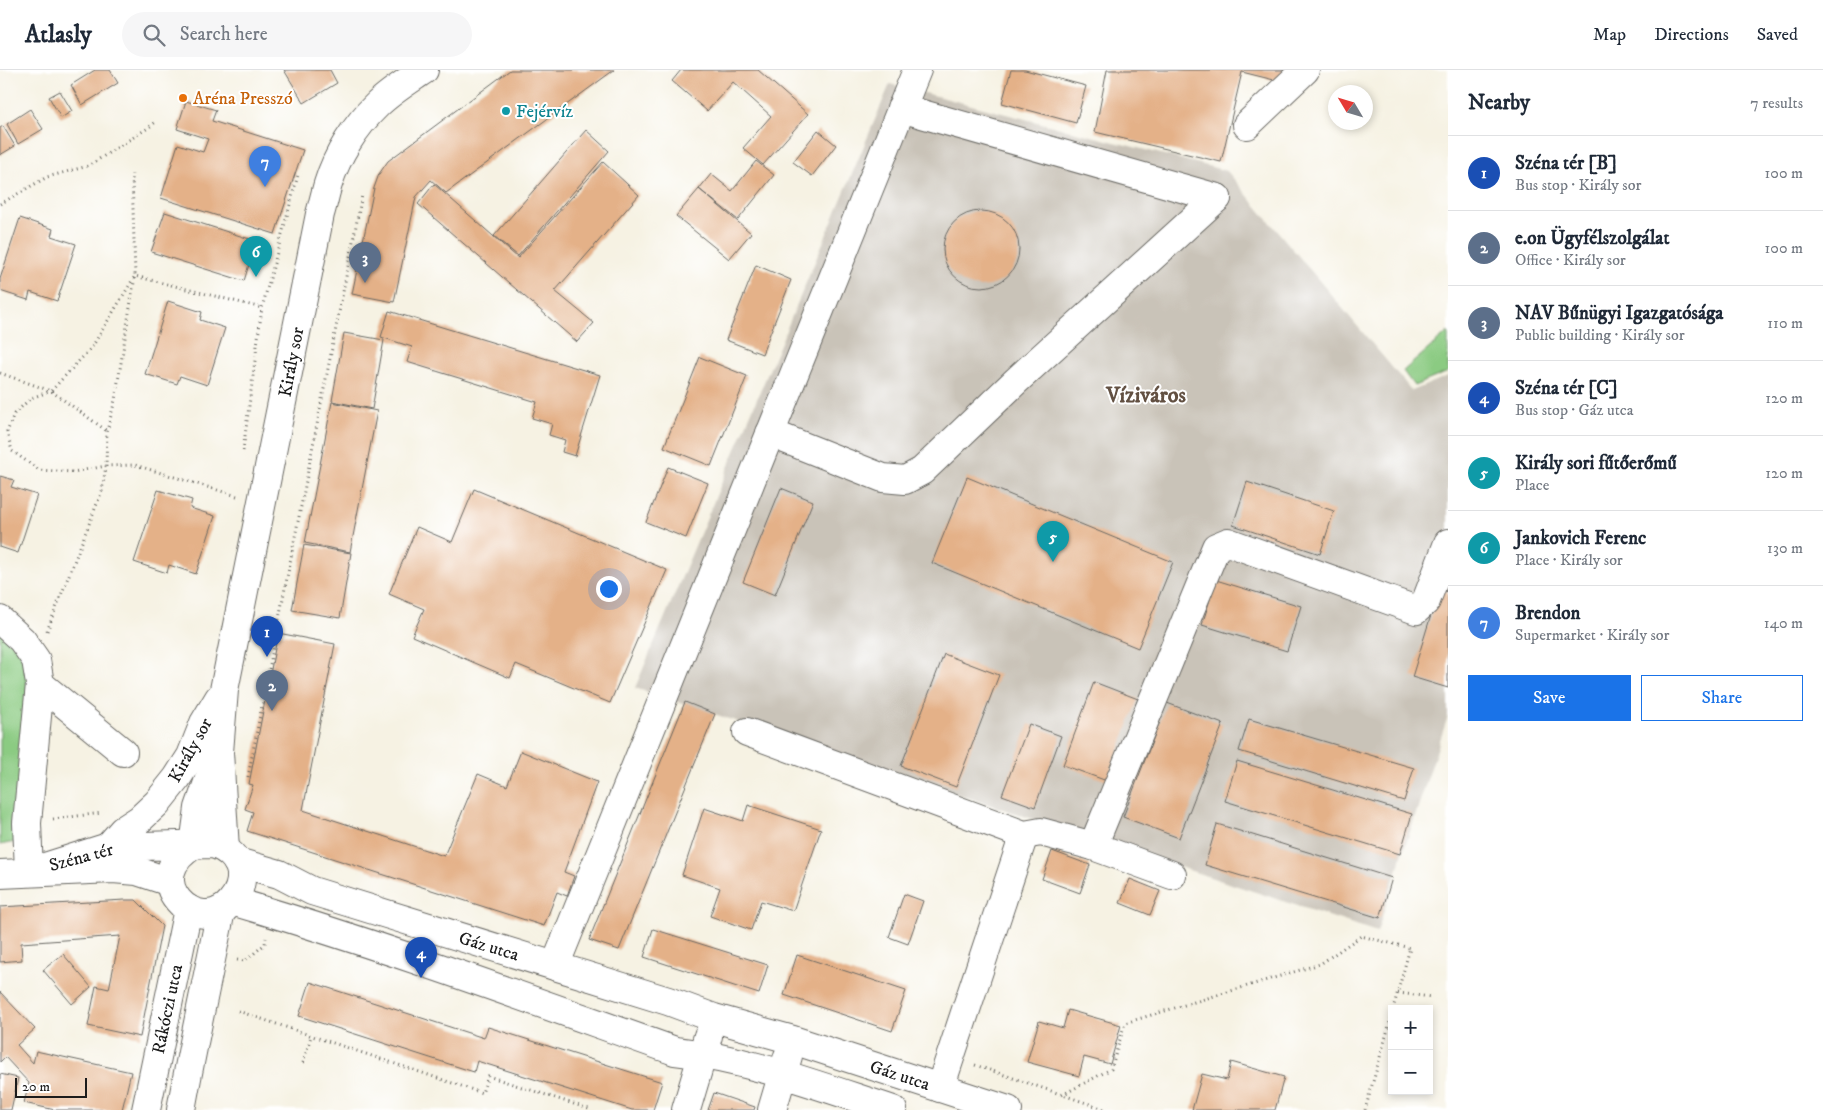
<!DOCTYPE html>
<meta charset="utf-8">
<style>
:root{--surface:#fff;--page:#f6f6f7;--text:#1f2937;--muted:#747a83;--line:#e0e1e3;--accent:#1a73e8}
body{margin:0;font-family:"IM FELL DW Pica",serif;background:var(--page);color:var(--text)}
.controls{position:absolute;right:15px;bottom:15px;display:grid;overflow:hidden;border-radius:0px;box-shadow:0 2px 8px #0003}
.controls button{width:45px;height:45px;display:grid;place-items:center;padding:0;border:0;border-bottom:1px solid var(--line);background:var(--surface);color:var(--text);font:25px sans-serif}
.compass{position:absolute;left:1328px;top:15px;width:45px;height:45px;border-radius:50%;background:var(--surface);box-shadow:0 2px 8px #0003;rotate:308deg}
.scale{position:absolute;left:15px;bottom:12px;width:72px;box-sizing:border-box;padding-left:5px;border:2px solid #1c1c1c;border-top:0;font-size:14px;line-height:18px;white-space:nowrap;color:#1c1c1c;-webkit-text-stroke:4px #fff;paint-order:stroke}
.you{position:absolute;left:608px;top:518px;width:18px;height:18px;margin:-12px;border:4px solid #fff;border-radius:50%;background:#1a73e8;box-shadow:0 0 0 8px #1a73e833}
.badge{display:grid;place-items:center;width:32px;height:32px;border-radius:50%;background:var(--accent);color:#fff;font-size:16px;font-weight:700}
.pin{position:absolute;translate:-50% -41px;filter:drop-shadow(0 1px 2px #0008)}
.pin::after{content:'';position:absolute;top:26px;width:18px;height:15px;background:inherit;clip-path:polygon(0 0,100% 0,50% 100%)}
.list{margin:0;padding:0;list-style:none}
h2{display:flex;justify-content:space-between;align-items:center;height:65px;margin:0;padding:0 20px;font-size:21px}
h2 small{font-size:16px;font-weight:400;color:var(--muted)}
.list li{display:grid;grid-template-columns:32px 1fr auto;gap:15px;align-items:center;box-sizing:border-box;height:75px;padding:0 20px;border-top:1px solid var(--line)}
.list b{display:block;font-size:19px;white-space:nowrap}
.list p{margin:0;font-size:16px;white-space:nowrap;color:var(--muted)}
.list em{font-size:16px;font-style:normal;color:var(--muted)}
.actions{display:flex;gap:10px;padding:15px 20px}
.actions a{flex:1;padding:11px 0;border:1px solid var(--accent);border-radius:0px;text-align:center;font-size:18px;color:var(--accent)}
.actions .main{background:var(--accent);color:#fff}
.icon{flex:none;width:28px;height:28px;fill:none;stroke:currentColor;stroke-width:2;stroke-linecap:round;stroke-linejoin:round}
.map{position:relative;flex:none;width:1448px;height:1040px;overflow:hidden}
header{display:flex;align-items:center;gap:30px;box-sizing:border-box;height:70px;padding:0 25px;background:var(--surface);border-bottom:1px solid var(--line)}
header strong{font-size:24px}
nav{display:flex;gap:28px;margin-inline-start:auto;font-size:18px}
.search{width:350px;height:45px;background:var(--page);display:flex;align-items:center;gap:12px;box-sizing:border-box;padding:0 18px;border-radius:28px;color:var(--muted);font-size:19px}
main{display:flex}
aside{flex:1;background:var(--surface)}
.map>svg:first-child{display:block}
.industrial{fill:#c9c3b8}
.green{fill:#8bcb82;stroke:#54744f}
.building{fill:#e4b188}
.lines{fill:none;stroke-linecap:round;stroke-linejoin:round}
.minor-casing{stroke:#686762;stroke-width:30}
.path{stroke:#686762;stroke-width:3;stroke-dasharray:1 4;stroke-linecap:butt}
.minor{stroke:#fff;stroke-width:28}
.food-dot{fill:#e8710a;stroke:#fff;stroke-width:2}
.culture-dot{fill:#0f9aa8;stroke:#fff;stroke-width:2}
.labels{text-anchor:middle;stroke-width:4;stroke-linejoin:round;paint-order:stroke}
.food-label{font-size:18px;fill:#c56008;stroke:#fff;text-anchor:start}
.culture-label{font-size:18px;fill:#0d838f;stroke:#fff;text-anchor:start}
.street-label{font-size:18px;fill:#1c1c1c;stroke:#fff}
.district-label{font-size:22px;font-weight:bold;fill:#625042;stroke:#fff}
</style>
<header>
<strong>Atlasly</strong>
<div class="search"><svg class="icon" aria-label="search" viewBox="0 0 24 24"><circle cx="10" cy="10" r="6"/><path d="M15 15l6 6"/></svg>Search here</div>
<nav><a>Map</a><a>Directions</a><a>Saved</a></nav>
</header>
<main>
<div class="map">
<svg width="1448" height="1040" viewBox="0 0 1448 1040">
<rect width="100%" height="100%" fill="#fff"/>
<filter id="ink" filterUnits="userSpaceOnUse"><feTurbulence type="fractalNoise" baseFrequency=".02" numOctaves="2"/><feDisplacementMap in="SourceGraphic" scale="10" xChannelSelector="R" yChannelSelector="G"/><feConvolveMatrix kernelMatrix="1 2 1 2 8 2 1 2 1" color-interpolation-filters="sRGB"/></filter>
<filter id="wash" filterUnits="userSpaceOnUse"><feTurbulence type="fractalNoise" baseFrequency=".0096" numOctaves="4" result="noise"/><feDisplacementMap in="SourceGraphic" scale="20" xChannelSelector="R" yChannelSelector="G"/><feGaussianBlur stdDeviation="1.12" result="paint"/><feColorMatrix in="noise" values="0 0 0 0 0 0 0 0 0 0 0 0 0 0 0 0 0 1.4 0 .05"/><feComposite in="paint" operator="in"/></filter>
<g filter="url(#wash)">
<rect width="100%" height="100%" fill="#f6f2e3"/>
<polygon class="industrial" points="890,14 1227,101 1412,321 1448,306 1448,646 1377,862 635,618"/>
<g class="green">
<polygon points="1448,262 1448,302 1414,316 1403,301"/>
<polygon points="0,561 23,584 30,606 20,771 0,775"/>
</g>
<g id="blocks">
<g class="building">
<polygon points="95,0 110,0 118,13 82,35 71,15"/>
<polygon points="284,0 330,0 337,13 304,33"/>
<polygon points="510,0 614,0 446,123 431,110 416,127 394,232 352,224 374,118 379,104 388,91"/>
<polygon points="681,0 758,0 808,44 763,95 743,78 771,46 733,12 707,41 672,11"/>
<polygon points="1011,0 1025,0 1086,16 1076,53 1002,33"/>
<polygon points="1107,0 1285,0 1282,12 1242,2 1221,92 1095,62"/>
<polygon points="60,21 72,41 61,48 49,27"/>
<polygon points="186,31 216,40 212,51 303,80 275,164 161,128 178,74 203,82 208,69 177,59"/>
<polygon points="30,39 43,59 18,74 7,54"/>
<polygon points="3,56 15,76 0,85 0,58"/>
<polygon points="586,60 609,81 518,186 494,166"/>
<polygon points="818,60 836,75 812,106 793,92"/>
<polygon points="756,91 774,105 738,150 699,119 711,104 732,121"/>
<polygon points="603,92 639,125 555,221 594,253 577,272 418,134 434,114 518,188"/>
<polygon points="699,119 751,163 729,189 676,146"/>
<circle cx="981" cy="179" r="38"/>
<polygon points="165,142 256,171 244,211 151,182"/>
<polygon points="20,148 53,159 51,166 76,174 57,231 30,222 28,230 0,221 0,209"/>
<polygon points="756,195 791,210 762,284 726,270"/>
<polygon points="168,231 202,242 200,250 225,258 207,315 180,306 177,314 145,304"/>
<polygon points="389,241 600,305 575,386 562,382 565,370 549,365 552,354 532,348 537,332 407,292 412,277 381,267"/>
<polygon points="344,263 384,270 372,339 332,331"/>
<polygon points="700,287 747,306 711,396 664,377"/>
<polygon points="332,332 377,341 350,482 305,473"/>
<polygon points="668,397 708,413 686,468 646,452"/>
<polygon points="0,406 14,410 11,417 37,425 18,483 0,477"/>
<polygon points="967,407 1173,492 1138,578 932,493"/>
<polygon points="1247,412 1334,441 1320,484 1233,455"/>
<polygon points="781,418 813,431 775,525 743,512"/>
<polygon points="474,419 667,500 610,633 516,594 510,608 412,566 424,539 389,524 417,457 452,472"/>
<polygon points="158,420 192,430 190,438 215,446 196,504 169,495 167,503 134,492"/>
<polygon points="304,475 351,483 340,548 292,540"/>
<polygon points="1216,510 1301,536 1287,581 1202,555"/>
<polygon points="1439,519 1448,522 1448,618 1412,607"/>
<polygon points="278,563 335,574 303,740 444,786 478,704 507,716 521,681 597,712 564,802 574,806 567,826 557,822 544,856 247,761 253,742 245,739 253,715 249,714"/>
<polygon points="944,584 999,605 956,717 901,696"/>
<polygon points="1094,612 1138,629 1107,711 1063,695"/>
<polygon points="685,632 715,644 619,880 589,870"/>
<polygon points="1167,633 1223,654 1179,768 1123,747"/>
<polygon points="1249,649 1414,698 1404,731 1239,681"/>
<polygon points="1029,654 1061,666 1035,737 1002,725"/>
<polygon points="1237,691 1412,744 1400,784 1225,731"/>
<polygon points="748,735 821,759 793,841 761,831 751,860 710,846 720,818 682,805 704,738 743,751"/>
<polygon points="1217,754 1392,808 1380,848 1205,795"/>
<polygon points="1052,781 1090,795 1080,823 1042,809"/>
<polygon points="1130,809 1160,821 1150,845 1120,833"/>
<polygon points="904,824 923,831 908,874 889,867"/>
<polygon points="125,830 136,830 162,856 140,967 88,956 96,916 109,919 120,866 21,873 22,890 0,892 0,837"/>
<polygon points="653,859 768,895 759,924 644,887"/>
<polygon points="63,884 91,917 72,934 43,900"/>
<polygon points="797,885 906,921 892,961 784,925"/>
<polygon points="310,912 484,968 488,957 662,1012 653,1040 632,1040 477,991 474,1002 299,946"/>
<polygon points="0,922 35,959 17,975 33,993 36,981 131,1002 122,1040 55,1040 24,1033 29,1013 5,987 0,992"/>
<polygon points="1068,940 1121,955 1110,994 1084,987 1079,1006 1027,992 1039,951 1063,958"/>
<polygon points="1231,992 1284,1007 1275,1040 1192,1040 1202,1004 1227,1010"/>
<polygon points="0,1004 18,1008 11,1040 0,1040"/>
<polygon points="714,1023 755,1037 754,1040 708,1040"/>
</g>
</g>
</g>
<g filter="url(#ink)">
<use href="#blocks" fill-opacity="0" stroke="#686762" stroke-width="1"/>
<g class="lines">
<defs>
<g id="minor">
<polyline points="901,38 1217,128"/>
<polyline points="1247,55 1305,0"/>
<polyline points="770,363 883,408 905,410 922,401 1015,312 1217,128"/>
<polyline points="0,550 22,570 36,590 40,614 27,753 29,802"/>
<polyline points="40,614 123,682"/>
<polyline points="747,662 1024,765 1041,762 1093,776 1172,805"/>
<polyline points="194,775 199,738 215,692"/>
<polyline points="1093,776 1216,477 1228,472 1416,540 1426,531 1448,473"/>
<polyline points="108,777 123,760 140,749 157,733 177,708 191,686 204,653 219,628"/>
<path d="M 225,779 L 219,682 L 224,620 L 320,144 C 323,134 325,124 328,114 C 337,85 355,56 377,35 C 390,22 408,11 424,0"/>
<polyline points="237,792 279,804 312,821 668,931 714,948 793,970 1008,1040"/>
<path d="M 29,802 L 108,777 L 213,774 C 227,778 239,789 241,803 C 242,814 238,824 231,832 C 199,870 135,809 194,775"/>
<polyline points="0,804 113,799 137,801 170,812"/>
<path d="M 232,831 C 382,875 528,929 675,981 C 749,989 822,1017 893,1040"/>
<polyline points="555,896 917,0"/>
<polyline points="940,1018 1024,765"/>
<polyline points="146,1040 188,839"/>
<path d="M 181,1040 C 193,973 208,907 221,840"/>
<polyline points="686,1040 708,966"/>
<polyline points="772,1040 788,986"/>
</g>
</defs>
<use href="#minor" class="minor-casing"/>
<g class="path">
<polyline points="0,134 47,107 88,96 148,58 157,51"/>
<polyline points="0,303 51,321 107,361"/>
<polyline points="243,381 262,238 298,105"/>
<polyline points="237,426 135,395 106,396 73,402 39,400 12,381 7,362 14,344 31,328 51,321 92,277 135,206 262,238"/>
<polyline points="47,561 102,421 106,396 107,361 115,330 135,206 132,104"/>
<polyline points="248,707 362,125"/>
<polyline points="53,749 102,743"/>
<polyline points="237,890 245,891 265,874 266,868"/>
<polyline points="1398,923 1431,927"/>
<polyline points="238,941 482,1023 488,1006 592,1040"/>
<polyline points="303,993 311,966"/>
<polyline points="975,995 1107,1040"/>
<polyline points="1062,1025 1111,999 1125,953 1320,894 1361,866 1410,878 1393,939"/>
<polyline points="1365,1040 1392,945"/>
</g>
<use href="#minor" class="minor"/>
</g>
</g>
<circle class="food-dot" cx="183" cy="28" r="5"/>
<circle class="culture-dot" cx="506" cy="41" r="5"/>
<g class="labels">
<g class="food-label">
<text x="193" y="34">Aréna Presszó</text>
</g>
<g class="culture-label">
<text x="516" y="47">Fejérvíz</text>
</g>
<g class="street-label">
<text transform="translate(291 292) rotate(-79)" y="6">Király sor</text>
<text transform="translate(190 680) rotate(-61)" y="6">Király sor</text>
<text transform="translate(81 787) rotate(-15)" y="6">Széna tér</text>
<text transform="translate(489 876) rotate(17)" y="6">Gáz utca</text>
<text transform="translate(167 939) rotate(-78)" y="6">Rákóczi utca</text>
<text transform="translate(900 1005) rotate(18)" y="6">Gáz utca</text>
</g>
<g class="district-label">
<text x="1146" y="332">Víziváros</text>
</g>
</g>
</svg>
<div class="controls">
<button>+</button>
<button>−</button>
</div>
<svg class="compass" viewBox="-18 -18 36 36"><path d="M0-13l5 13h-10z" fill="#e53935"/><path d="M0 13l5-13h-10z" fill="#747a83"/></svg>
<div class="scale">20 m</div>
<div class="you"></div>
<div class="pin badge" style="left:267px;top:587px;background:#1a4fb4">1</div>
<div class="pin badge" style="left:272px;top:641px;background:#5c6f8a">2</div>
<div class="pin badge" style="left:365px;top:213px;background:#5c6f8a">3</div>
<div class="pin badge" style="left:421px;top:908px;background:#1a4fb4">4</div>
<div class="pin badge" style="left:1053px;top:492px;background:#0f9aa8">5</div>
<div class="pin badge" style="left:256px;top:207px;background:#0f9aa8">6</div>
<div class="pin badge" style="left:265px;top:117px;background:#3f7fe0">7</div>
</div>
<aside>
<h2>Nearby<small>7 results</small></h2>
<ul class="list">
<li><span class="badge" style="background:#1a4fb4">1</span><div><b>Széna tér [B]</b><p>Bus stop · Király sor</p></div><em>100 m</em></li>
<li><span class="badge" style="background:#5c6f8a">2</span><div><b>e.on Ügyfélszolgálat</b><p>Office · Király sor</p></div><em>100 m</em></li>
<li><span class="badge" style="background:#5c6f8a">3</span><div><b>NAV Bűnügyi Igazgatósága</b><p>Public building · Király sor</p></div><em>110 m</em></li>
<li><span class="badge" style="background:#1a4fb4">4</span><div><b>Széna tér [C]</b><p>Bus stop · Gáz utca</p></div><em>120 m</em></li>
<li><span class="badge" style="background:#0f9aa8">5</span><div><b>Király sori fűtőerőmű</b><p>Place</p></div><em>120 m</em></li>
<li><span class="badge" style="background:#0f9aa8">6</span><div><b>Jankovich Ferenc</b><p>Place · Király sor</p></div><em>130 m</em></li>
<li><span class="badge" style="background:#3f7fe0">7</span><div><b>Brendon</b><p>Supermarket · Király sor</p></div><em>140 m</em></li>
</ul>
<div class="actions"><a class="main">Save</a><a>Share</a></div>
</aside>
</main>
